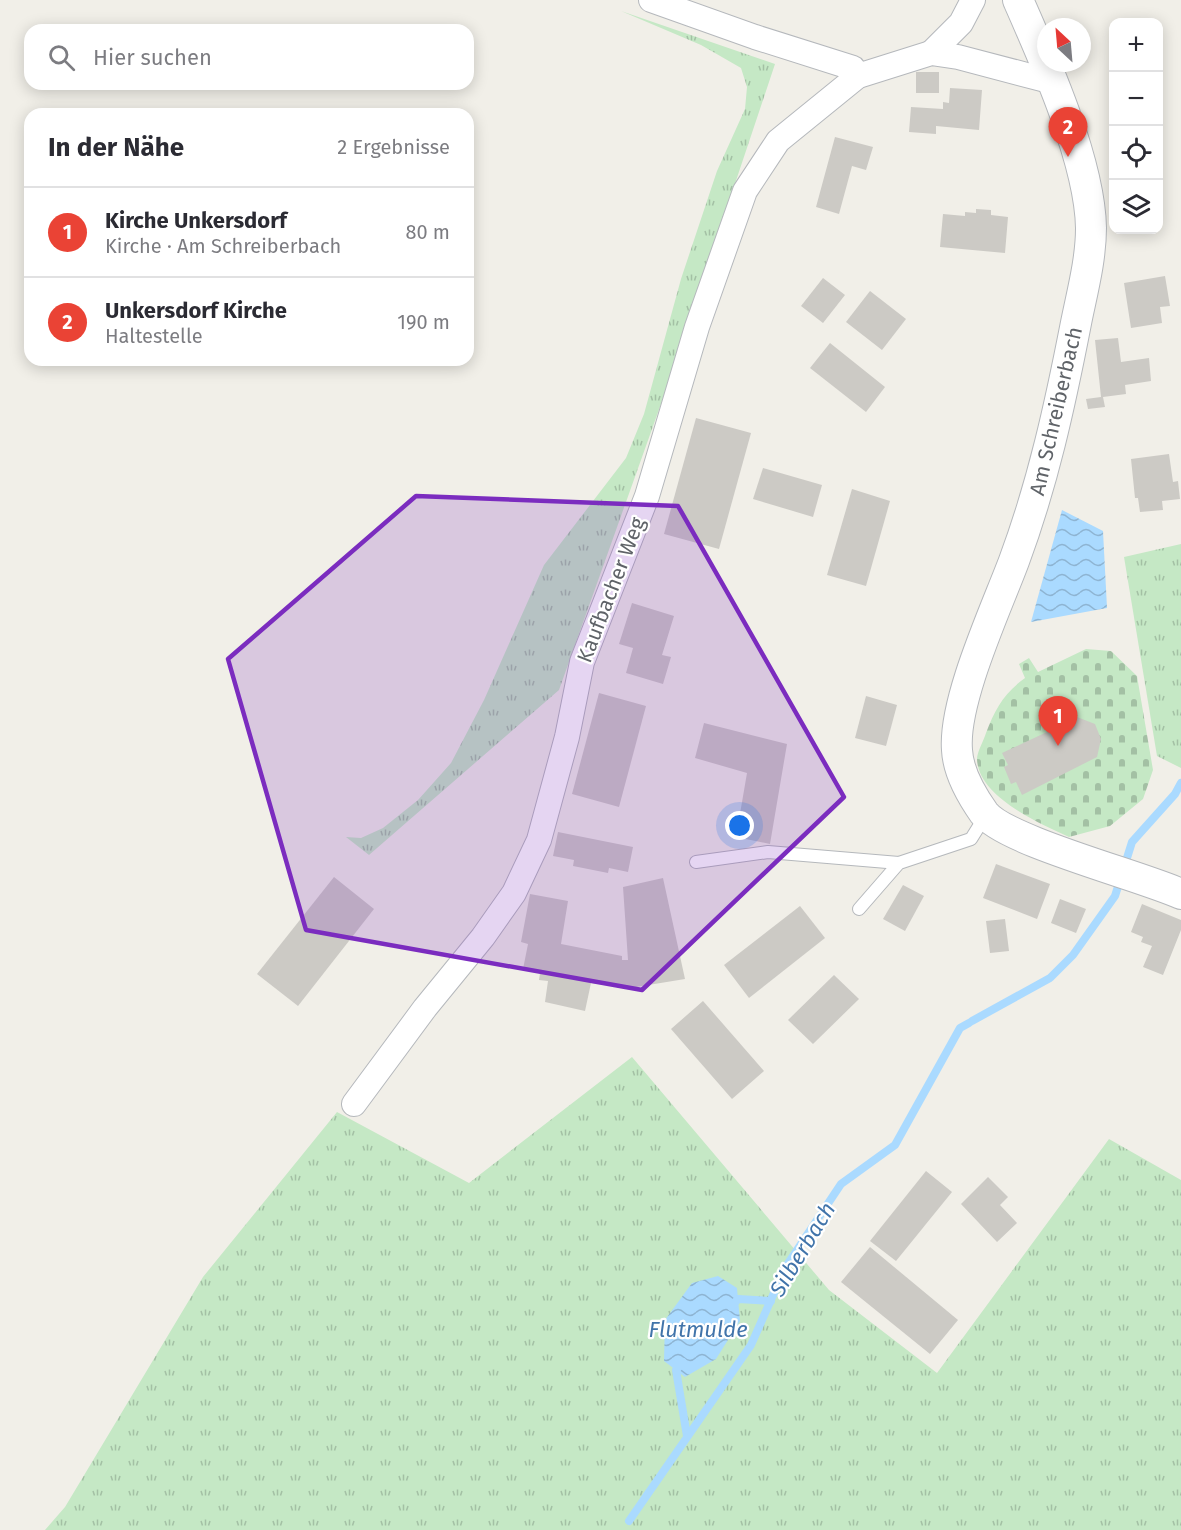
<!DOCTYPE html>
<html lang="de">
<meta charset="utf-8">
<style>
:root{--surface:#fff;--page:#f2f2f3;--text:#2b2b33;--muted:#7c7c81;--line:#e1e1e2;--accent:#ea4335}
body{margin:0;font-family:"Fira Sans",sans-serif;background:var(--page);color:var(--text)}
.controls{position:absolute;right:18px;top:18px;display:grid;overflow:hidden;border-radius:12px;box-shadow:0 3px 15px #0003}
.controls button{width:54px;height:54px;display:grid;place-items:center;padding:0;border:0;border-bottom:2px solid var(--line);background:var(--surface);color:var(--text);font:30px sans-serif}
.compass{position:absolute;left:1037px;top:18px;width:54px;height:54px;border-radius:50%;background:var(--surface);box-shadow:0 3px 15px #0003;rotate:334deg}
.you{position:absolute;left:740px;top:826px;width:21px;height:21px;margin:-15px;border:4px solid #fff;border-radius:50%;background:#1a73e8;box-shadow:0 0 0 9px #1a73e833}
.badge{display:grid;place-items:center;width:39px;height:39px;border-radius:50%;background:var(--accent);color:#fff;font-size:20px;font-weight:700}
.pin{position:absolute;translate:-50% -50px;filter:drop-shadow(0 2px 3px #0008)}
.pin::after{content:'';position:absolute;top:32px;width:21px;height:18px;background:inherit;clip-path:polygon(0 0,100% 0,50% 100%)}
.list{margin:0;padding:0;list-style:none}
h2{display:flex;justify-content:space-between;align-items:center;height:78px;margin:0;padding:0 24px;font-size:26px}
h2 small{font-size:20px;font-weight:400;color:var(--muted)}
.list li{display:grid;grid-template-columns:39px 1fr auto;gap:18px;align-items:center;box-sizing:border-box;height:90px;padding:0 24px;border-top:2px solid var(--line)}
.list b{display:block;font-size:22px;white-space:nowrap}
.list p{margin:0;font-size:20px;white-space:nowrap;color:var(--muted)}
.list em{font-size:20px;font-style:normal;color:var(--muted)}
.icon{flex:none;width:33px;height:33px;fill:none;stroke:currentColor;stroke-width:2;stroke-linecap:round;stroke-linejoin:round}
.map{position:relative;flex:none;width:1181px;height:1530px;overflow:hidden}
.search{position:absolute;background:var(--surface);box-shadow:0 3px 15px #0003;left:24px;top:24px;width:450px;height:66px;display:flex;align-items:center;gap:15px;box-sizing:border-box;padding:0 21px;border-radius:18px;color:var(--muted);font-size:22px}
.panel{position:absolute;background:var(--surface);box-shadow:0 3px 15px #0003;left:24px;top:108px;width:450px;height:258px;border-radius:18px}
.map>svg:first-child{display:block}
.grass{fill:url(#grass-tufts)}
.cemetery{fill:url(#cemetery-stones)}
.water{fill:url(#water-waves)}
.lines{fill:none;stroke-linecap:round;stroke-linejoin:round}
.stream{stroke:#aadaff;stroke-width:8}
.building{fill:#cccac5}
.service-casing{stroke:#b5b8bc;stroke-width:14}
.minor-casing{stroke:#b5b8bc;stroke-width:26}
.tertiary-casing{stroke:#b5b8bc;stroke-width:32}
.service{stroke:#fff;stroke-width:12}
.minor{stroke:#fff;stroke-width:24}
.tertiary{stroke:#fff;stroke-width:30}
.marked{fill:#7b2cbf;fill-opacity:0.2;stroke:#7b2cbf;stroke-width:4.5;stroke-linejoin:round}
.labels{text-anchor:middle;stroke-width:4.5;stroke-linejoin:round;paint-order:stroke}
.street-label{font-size:21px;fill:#5f6368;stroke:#fff}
.water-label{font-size:22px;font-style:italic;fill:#4174aa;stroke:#fff}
</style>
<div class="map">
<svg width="1181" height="1530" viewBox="0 0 1181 1530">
<defs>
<pattern id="grass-tufts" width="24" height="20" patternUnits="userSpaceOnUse" patternTransform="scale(1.5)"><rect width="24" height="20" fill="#c5e8c5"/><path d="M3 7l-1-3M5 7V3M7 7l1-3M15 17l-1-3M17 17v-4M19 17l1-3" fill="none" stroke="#a3c0a4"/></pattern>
<pattern id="cemetery-stones" width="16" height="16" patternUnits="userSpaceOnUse" patternTransform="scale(1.5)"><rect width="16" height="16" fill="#c5e8c5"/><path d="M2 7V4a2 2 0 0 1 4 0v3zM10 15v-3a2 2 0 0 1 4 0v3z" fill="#a3c0a4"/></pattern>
<pattern id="water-waves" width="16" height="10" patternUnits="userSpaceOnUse" patternTransform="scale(1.5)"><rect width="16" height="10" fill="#aadaff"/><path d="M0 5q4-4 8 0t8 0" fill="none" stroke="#8eb4d2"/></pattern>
</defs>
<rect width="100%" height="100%" fill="#f1efe8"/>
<g class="grass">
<polygon points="621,11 775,64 667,387 559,690 369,855 346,837 361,838 383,828 418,800 451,763 484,700 544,565 626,458 644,414 681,279 717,171 745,109 747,87 741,68 701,45"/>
<polygon points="1181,544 1181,768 1157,756 1124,557"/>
<polygon points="632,1057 829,1290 937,1373 1109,1139 1181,1180 1181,1530 45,1530 65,1507 203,1277 337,1112 469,1183"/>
</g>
<path class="cemetery" d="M 1086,649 L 1111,651 L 1137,676 L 1153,770 L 1143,799 L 1110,826 L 1069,837 C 1041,824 978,797 977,759 C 977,752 984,740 986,733 C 995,709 1004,693 1025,678 L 1019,664 L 1029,658 L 1038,672 Z"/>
<g class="water">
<polygon points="1062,510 1103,531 1107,608 1031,622"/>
<polygon points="718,1276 737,1288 740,1321 716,1359 685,1377 664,1361 665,1320 692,1283"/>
</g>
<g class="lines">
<g class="stream">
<polyline points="972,1021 1050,978 1073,955 1115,896 1132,842 1175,794 1181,783"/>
<polyline points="731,1307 738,1299 771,1301"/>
<polyline points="683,1362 676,1370 687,1436"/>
<polyline points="629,1521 751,1345 785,1268 841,1184 895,1145 960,1028 969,1023"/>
</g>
</g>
<g class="building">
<rect x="916" y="72" width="23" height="21"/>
<polygon points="950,88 982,90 979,130 936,126 936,134 909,132 911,107 943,109 943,102 949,103"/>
<polygon points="835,137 873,147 866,170 852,166 839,214 816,207"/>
<polygon points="976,209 991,210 991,215 1008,217 1005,253 940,247 943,214 965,216 965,212 976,213"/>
<polygon points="1165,276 1170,306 1160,307 1162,323 1131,328 1124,283"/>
<polygon points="823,278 845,295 823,323 801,306"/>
<polygon points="870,291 906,319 882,350 846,322"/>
<polygon points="1118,338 1121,362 1149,358 1151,381 1125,385 1126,394 1103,397 1105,407 1088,409 1086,399 1101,397 1095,340"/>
<polygon points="830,343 885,387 866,412 810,368"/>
<polygon points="696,418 751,433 719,549 664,534"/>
<polygon points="1169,454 1173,482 1178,481 1180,499 1162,501 1163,510 1140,512 1138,498 1135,498 1131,459"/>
<polygon points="763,468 822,485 813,517 753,499"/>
<polygon points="852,489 890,501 866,586 827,575"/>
<polygon points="632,603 674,616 662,655 671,657 663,684 626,673 633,648 619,644"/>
<polygon points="599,693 646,706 619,807 572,794"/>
<polygon points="866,696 897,705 886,746 855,738"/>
<polygon points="1061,710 1067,722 1077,717 1095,724 1101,739 1097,757 1022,795 1016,782 1011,784 1004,767 1008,765 1002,753 1047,732 1042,719"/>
<polygon points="704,723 787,744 770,844 736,837 747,773 695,758"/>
<polygon points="558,832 633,847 628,872 609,868 608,873 573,866 574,860 553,856"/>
<polygon points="996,864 1050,884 1037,919 983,898"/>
<polygon points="334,877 374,909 298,1006 257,974"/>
<polygon points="663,878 685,979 630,988 591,983 585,1011 545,1002 548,981 539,980 540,973 523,969 528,944 521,942 530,894 568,901 561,944 622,956 622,960 628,960 623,887"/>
<polygon points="903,885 924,896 905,931 883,919"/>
<polygon points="1060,899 1086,909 1076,933 1051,923"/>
<polygon points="1142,904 1181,920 1181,930 1163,975 1143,967 1152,946 1141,942 1143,937 1131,932"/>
<polygon points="800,906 825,938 749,998 724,965"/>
<polygon points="1005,919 1009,951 990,953 986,921"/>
<polygon points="834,975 859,999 813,1044 788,1020"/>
<polygon points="703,1001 764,1071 732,1099 671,1029"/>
<polygon points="926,1171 952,1192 896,1261 870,1241"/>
<polygon points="988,1177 1008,1197 1000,1205 1017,1223 997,1242 961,1204"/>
<polygon points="870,1247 958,1320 930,1354 841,1282"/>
</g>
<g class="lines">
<defs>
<g id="service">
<polyline points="696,862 768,852 899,863"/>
<polyline points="859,909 899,863 971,839 986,815"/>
</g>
<g id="minor">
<polyline points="651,0 755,37 853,68 858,76"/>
<polyline points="931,53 961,23 973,0"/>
<polyline points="354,1104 425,1008 483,937 514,893 539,840 567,737 582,662 647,496 697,327 745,191 778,141 858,76 931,53 958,57 1053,82"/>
</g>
<path id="tertiary" d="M 1018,0 C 1045,61 1090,162 1091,228 C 1091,260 1082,293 1076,323 C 1060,405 1043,483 1014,561 C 996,609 953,701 957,750 C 958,771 972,796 984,813 C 1005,841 1142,876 1181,894"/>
</defs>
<use href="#service" class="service-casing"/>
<use href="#minor" class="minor-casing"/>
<use href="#tertiary" class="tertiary-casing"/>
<use href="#service" class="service"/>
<use href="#minor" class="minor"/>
<use href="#tertiary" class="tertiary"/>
</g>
<path class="marked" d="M 416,496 L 678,506 L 844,797 L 642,990 L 306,930 L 228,659 Z"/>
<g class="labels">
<g class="street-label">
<text transform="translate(1056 411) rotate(-77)" y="7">Am Schreiberbach</text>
<text transform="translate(611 590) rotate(-69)" y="7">Kaufbacher Weg</text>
</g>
<g class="water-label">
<text transform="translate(802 1249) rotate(-59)" y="8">Silberbach</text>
<text x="698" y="1337">Flutmulde</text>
</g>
</g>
</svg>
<div class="controls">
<button>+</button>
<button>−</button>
<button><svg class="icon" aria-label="locate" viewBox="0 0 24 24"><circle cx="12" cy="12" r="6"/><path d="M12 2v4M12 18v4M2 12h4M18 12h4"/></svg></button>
<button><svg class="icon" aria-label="layers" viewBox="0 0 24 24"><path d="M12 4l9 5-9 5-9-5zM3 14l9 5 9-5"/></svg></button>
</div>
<svg class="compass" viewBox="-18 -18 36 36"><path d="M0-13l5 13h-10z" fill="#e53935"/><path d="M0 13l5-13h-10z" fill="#7c7c81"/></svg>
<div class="you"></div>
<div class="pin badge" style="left:1058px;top:746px">1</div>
<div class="pin badge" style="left:1068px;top:157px">2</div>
<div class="search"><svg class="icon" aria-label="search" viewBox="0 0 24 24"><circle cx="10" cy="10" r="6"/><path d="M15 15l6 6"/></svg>Hier suchen</div>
<section class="panel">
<h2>In der Nähe<small>2 Ergebnisse</small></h2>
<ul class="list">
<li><span class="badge">1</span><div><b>Kirche Unkersdorf</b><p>Kirche · Am Schreiberbach</p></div><em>80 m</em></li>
<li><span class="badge">2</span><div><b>Unkersdorf Kirche</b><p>Haltestelle</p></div><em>190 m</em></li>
</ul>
</section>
</div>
